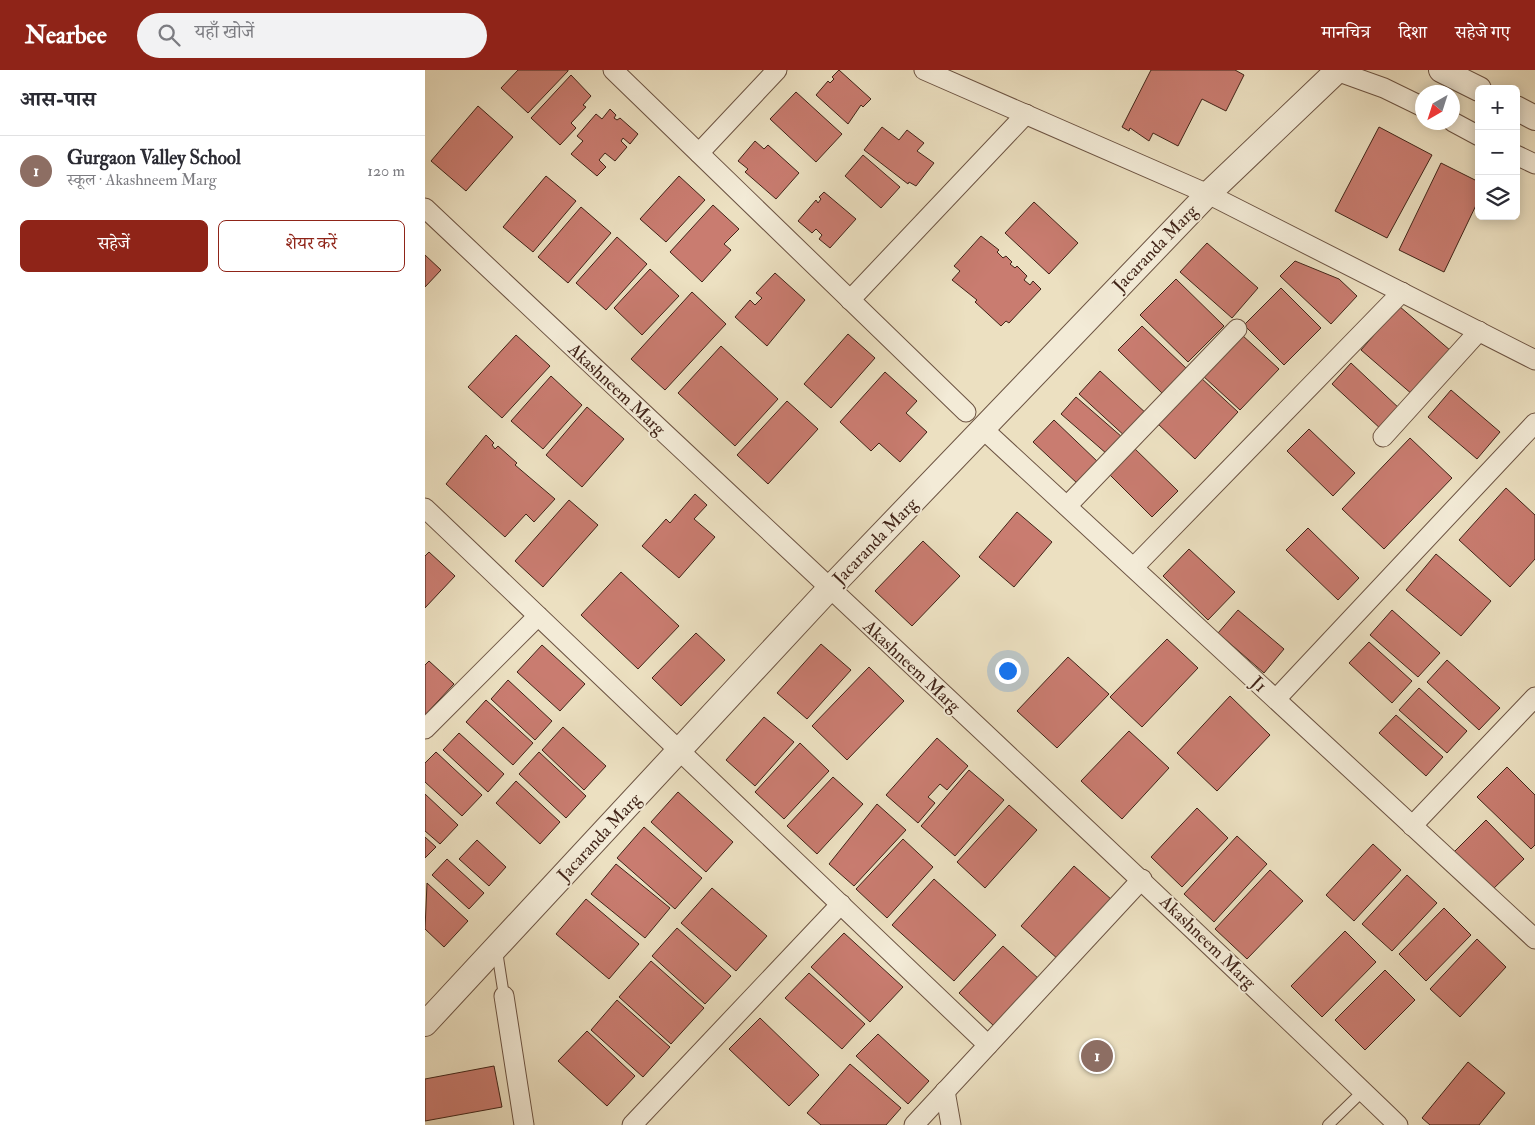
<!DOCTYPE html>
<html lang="hi">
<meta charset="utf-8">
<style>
:root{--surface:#fff;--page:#f2f2f3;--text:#2b2b33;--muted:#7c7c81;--line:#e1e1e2;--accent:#8f2418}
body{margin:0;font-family:"IM FELL Double Pica","Noto Serif Devanagari",serif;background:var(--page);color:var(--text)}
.controls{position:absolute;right:15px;top:15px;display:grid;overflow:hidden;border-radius:8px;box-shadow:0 2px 12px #0003}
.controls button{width:45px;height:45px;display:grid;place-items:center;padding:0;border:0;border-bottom:1px solid var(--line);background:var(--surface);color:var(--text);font:25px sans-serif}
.compass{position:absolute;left:990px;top:15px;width:45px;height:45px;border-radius:50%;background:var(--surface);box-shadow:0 2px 12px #0003;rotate:219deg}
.you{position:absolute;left:582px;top:600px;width:18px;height:18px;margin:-12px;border:4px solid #fff;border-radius:50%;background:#1a73e8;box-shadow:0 0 0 8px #1a73e833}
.badge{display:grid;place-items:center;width:32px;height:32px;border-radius:50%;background:var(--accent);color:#fff;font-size:16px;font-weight:700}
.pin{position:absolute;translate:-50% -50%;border:2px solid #fff;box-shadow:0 1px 5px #0006}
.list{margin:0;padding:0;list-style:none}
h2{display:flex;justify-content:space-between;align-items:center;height:65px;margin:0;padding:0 20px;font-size:21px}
h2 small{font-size:16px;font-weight:400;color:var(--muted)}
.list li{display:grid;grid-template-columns:32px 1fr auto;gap:15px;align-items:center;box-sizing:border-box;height:70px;padding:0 20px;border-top:1px solid var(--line)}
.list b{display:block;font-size:19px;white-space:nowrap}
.list p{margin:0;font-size:16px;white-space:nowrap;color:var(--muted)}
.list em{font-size:16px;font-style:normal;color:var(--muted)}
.actions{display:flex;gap:10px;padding:15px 20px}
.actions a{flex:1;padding:11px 0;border:1px solid var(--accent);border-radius:8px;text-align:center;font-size:18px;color:var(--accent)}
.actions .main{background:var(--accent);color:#fff}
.icon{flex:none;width:28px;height:28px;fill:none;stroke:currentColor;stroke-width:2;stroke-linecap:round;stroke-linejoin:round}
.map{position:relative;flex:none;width:1110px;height:1055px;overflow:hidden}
header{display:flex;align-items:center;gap:30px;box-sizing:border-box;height:70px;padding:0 25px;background:var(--accent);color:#fff}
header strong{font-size:24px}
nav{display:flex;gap:28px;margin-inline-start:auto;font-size:18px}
.search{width:350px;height:45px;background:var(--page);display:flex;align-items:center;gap:12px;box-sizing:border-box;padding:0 18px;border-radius:28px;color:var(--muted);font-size:19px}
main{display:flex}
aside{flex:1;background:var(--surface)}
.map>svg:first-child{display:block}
.building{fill:#c97c70;stroke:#412418}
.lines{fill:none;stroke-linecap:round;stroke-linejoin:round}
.service-casing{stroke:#6c5342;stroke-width:12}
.minor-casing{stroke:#6c5342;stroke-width:21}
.tertiary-casing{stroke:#6c5342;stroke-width:26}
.service{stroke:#f3ebd7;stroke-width:10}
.minor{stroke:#f3ebd7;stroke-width:19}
.tertiary{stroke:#f3ebd7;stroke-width:24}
.labels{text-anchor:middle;stroke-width:4;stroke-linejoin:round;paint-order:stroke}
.street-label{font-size:18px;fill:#412418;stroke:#f3ebd7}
</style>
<header>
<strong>Nearbee</strong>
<div class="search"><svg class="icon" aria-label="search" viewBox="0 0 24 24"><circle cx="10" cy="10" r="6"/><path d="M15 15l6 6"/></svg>यहाँ खोजें</div>
<nav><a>मानचित्र</a><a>दिशा</a><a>सहेजे गए</a></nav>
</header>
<main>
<aside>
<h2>आस-पास<small></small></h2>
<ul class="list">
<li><span class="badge" style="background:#8d6e63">1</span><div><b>Gurgaon Valley School</b><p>स्कूल · Akashneem Marg</p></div><em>120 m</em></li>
</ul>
<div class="actions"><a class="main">सहेजें</a><a>शेयर करें</a></div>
</aside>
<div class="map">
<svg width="1110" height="1055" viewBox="0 0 1110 1055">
<rect width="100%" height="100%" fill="#ece0c1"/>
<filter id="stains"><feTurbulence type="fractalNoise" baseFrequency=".004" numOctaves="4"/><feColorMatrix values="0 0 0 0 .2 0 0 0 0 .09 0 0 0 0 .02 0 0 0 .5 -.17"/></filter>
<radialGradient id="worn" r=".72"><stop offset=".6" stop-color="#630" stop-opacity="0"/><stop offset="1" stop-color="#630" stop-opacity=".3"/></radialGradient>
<g class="building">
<polygon points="93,0 143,0 143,1 103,43 76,18"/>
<polygon points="414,0 446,29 438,37 436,35 423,54 391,25 403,11 405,13 409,9 407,7"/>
<polygon points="726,0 810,0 819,5 801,41 777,29 753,76 728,63 724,71 705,58 704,61 697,57"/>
<polygon points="146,5 166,26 158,35 161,37 146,53 151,58 135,75 106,48"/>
<polygon points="371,22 417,64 391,92 345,49"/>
<polygon points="53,36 88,67 41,121 6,91"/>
<polygon points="185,39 191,45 189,48 192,50 195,48 213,64 205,74 198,68 196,71 202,77 190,91 180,83 174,90 181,97 172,106 146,84 158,71 152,66 171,44 177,49"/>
<polygon points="457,57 474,70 482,60 499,73 492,81 509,93 491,116 484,112 483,114 439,80"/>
<polygon points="954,57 1007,85 962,168 910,141"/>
<polygon points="330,71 339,79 343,75 374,103 351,129 320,102 323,99 313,91"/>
<polygon points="438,85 475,117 456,138 420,106"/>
<polygon points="1016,93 1054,112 1054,129 1019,202 974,180"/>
<polygon points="121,106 151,131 108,182 78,157"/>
<polygon points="254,106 280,130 241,172 215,149"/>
<polygon points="399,122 431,149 405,178 394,169 397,165 391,159 387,163 373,151 391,130 393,133 396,129 394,127"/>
<polygon points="609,132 653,173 624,204 580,163"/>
<polygon points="288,135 314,159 299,174 306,180 277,212 245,182"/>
<polygon points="156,137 186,163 143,213 113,187"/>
<polygon points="556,166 574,180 572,182 578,188 581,186 587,192 585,194 590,198 592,196 602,206 599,210 605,215 608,211 616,219 584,253 581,251 576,256 550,232 552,230 527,210 535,201 529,196"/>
<polygon points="192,167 222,194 181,240 151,213"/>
<polygon points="782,173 833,218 807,248 755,202"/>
<polygon points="0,185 16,200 0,217"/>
<polygon points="870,191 914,209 932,226 906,254 855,206"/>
<polygon points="225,199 254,226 217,265 189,238"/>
<polygon points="350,203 380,230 342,276 310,247 325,230 330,235 337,228 331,223"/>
<polygon points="751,209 799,256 763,292 715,245"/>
<polygon points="856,218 896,258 859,295 819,255"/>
<polygon points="267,222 301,254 240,320 206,289"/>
<polygon points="974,236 1026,281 988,325 936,280"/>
<polygon points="717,256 762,299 738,324 693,280"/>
<polygon points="423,264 450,288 406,338 379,314"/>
<polygon points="91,265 125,296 77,348 43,317"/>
<polygon points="817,265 854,299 815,340 778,306"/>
<polygon points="296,276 353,329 310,376 253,323"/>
<polygon points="926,293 976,340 957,360 907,314"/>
<polygon points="675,301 723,345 702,368 654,324"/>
<polygon points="460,302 492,331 481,343 502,362 475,392 454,373 446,381 415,352"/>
<polygon points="126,306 157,335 118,379 86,351"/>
<polygon points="775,307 813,342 770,389 732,353"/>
<polygon points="1026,320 1075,362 1052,389 1003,347"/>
<polygon points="651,327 697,367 682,384 636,344"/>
<polygon points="362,331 393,359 343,414 312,385"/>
<polygon points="162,337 199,369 157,417 121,385"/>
<polygon points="629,350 674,393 653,414 608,372"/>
<polygon points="884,359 930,403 908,426 862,381"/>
<polygon points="61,365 69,373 67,375 70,379 73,376 92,393 90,395 130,429 109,452 101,444 80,467 21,414"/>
<polygon points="985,368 1027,408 959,479 917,439"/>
<polygon points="707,376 753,421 727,447 682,402"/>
<polygon points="1081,418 1110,445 1110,489 1085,517 1034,470"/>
<polygon points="270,424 282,435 269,449 290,467 254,508 217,476 241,449 245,453"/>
<polygon points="144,430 173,455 118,517 90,491"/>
<polygon points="592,442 627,472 589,517 554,487"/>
<polygon points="883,458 934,508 913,530 861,480"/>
<polygon points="498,471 535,506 487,556 450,521"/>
<polygon points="764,479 810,522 783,550 738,506"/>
<polygon points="4,482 30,506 0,538 0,486"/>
<polygon points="1011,484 1066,531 1036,566 981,520"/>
<polygon points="196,502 254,556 213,599 156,545"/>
<polygon points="813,540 859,579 839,603 793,563"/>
<polygon points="967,540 1015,583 993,607 945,565"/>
<polygon points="271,563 300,590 256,636 227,608"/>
<polygon points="742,569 773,598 717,657 685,627"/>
<polygon points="944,572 987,611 967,633 924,593"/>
<polygon points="396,574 426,600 382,649 352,623"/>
<polygon points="117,575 160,614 135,641 92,602"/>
<polygon points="643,587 684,624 632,678 592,641"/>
<polygon points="1022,590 1075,638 1054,660 1002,612"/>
<polygon points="4,591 29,614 0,645 0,595"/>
<polygon points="444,597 479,631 422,690 387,656"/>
<polygon points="83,610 127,651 110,670 66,629"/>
<polygon points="994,618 1042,661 1022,683 974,640"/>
<polygon points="805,626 845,665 792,721 752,683"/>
<polygon points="61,630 108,673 88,695 41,652"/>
<polygon points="971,645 1018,687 1001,706 954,663"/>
<polygon points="339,647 369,672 330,716 301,690"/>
<polygon points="138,657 181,696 159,720 117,680"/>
<polygon points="704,661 744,698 697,749 656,711"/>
<polygon points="34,663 79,704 63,722 18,680"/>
<polygon points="512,668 543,696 522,720 515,714 503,727 510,733 493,753 461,725"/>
<polygon points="375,673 404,701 359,749 330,722"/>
<polygon points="11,682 57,725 37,746 0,712 0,693"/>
<polygon points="114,682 161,726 141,748 94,704"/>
<polygon points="1082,697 1110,725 1110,775 1106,779 1052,727"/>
<polygon points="544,700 579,730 530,786 496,756"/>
<polygon points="408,707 438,734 392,784 362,756"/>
<polygon points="91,711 135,752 115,774 71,733"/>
<polygon points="253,722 308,772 281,802 226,752"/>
<polygon points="0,724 33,755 15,774 0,761"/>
<polygon points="452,734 481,760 429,816 404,794"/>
<polygon points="584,735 612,760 560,818 532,792"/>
<polygon points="772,738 803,768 757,817 726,787"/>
<polygon points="1061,750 1099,789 1067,820 1029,782"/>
<polygon points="219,757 277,808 250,839 192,788"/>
<polygon points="812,766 842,794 789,852 759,824"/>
<polygon points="0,767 11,777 0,788"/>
<polygon points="478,769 508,797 462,848 431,819"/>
<polygon points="52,770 81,797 64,816 34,789"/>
<polygon points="948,774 976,800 929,851 901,825"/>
<polygon points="22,789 59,823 44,839 7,805"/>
<polygon points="191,794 245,838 220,868 166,824"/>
<polygon points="649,796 687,830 634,890 596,856"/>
<polygon points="845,800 878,831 822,889 790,859"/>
<polygon points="982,805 1012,833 967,881 937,854"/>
<polygon points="509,809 571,865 529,911 467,855"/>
<polygon points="2,813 43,851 19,877 0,859"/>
<polygon points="287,818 342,866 311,901 256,853"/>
<polygon points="161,829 214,874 184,909 131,864"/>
<polygon points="1019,838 1046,865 1001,911 974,884"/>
<polygon points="252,858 306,906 280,934 227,886"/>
<polygon points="920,861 951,892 897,947 866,916"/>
<polygon points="419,863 478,917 445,952 386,897"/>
<polygon points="1052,869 1081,897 1035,947 1005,919"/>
<polygon points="578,876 614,909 570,957 534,923"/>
<polygon points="226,891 279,938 246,974 194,927"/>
<polygon points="960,900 990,930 940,980 910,950"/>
<polygon points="384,903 440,954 417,979 360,928"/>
<polygon points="192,930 245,977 218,1007 166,960"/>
<polygon points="335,948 394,1005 364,1036 304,979"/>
<polygon points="162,961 210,1006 182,1036 133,991"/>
<polygon points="453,964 504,1011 483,1034 431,986"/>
<polygon points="1043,992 1080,1023 1054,1055 1005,1055 997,1048"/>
<polygon points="425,994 476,1038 461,1055 396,1055 382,1043"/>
<polygon points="69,996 77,1037 0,1051 0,1009"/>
</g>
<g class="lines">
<defs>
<g id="service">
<polyline points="72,881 79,926"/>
<polyline points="903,1055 938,1021"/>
</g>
<g id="minor">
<polyline points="188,0 541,342"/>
<polyline points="499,0 783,124 1110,290"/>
<polyline points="909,0 959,18 998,37"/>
<polyline points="1028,52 1054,66"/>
<polyline points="274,83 352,0"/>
<polyline points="1091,85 1110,94"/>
<path d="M 0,138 C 324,444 652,746 973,1055"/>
<polyline points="425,230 601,44"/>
<polyline points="558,359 1110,869"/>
<polyline points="958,367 1054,261"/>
<polyline points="642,436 812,259"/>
<polyline points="0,438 563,975"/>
<polyline points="709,497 977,222"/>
<polyline points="851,629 1110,353"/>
<polyline points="0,659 113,546"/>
<polyline points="987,756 1110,627"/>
<polyline points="79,926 99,1055"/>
<polyline points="520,1021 526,1055"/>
<polyline points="207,1055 416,834"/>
<polyline points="489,1055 717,809"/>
</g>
<g id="tertiary">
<polyline points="1016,0 1054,19"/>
<polyline points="1091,38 1110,48"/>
<polyline points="0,954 404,519 783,124 913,0"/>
</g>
</defs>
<use href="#service" class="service-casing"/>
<use href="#minor" class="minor-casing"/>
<use href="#tertiary" class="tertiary-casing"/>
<use href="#service" class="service"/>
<use href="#minor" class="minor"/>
<use href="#tertiary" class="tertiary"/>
</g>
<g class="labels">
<g class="street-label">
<text transform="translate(730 178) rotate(-46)" y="6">Jacaranda Marg</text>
<text transform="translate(192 319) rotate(43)" y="6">Akashneem Marg</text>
<text transform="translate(450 471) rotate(-46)" y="6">Jacaranda Marg</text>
<text transform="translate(487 596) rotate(43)" y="6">Akashneem Marg</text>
<text transform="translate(834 614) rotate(43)" y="6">J1</text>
<text transform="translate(174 767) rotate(-47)" y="6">Jacaranda Marg</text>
<text transform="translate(783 872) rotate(44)" y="6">Akashneem Marg</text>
</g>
</g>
<rect width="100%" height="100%" filter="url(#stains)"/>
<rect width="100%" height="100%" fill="url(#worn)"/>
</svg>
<div class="controls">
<button>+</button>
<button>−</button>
<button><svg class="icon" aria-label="layers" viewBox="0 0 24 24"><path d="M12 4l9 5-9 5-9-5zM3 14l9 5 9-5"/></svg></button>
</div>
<svg class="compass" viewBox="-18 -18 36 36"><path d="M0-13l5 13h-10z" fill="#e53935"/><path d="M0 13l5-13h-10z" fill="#7c7c81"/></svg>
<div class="you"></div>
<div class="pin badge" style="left:672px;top:986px;background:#8d6e63">1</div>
</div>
</main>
